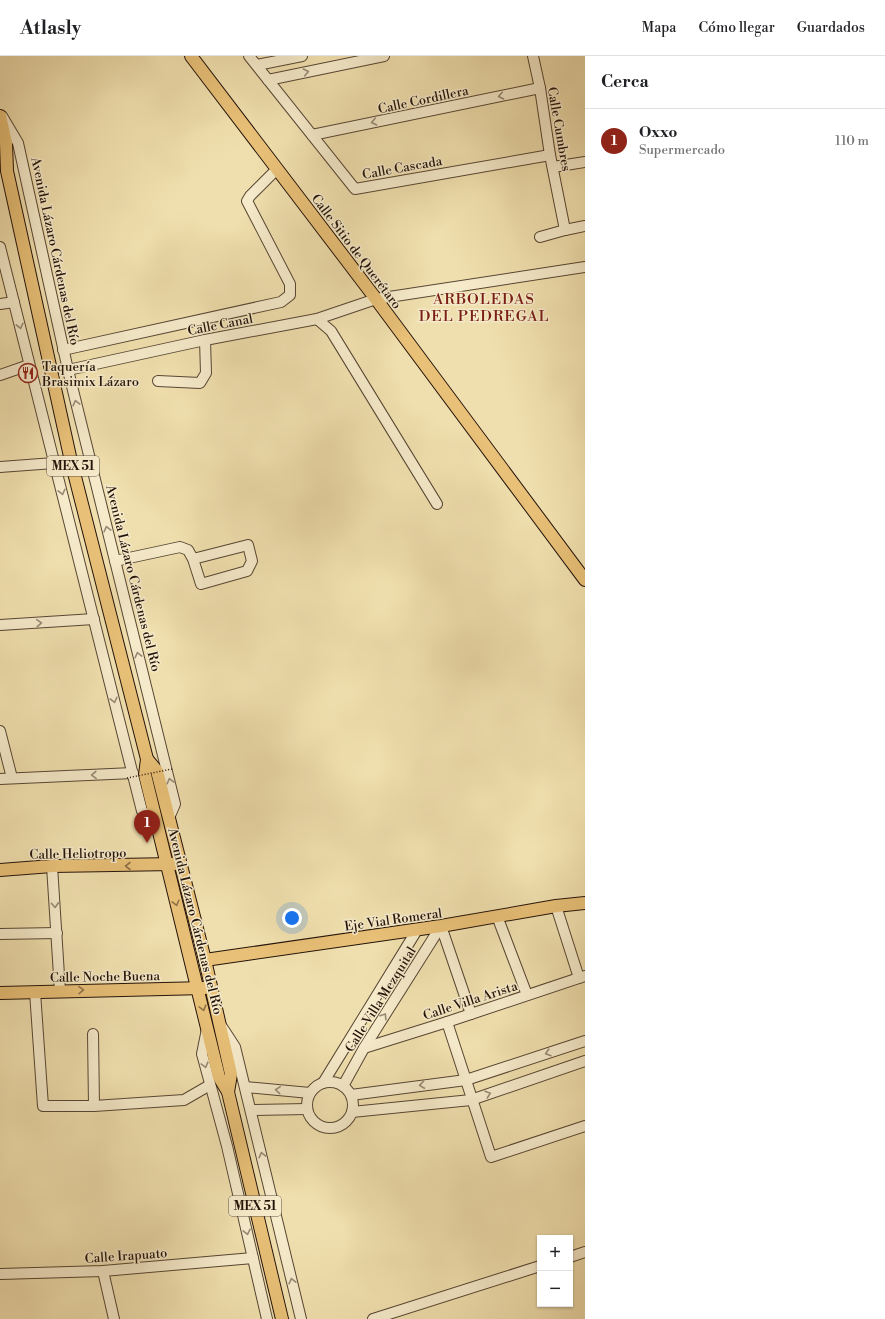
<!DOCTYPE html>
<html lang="es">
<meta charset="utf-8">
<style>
:root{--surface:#fff;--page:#f6f6f6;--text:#202124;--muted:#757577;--line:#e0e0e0;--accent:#8f2418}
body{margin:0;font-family:"Libre Bodoni",serif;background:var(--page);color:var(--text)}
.controls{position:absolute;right:12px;bottom:12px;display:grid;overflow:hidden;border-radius:0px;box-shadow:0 1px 3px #0004}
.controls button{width:36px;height:36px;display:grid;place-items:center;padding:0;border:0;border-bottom:1px solid var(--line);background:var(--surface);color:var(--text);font:20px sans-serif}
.you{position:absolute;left:292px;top:862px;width:14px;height:14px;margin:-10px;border:3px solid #fff;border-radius:50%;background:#1a73e8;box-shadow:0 0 0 6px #1a73e833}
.badge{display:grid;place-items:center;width:26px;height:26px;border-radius:50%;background:var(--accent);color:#fff;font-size:13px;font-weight:700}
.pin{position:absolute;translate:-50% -33px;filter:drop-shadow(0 1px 2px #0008)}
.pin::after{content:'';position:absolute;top:21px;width:14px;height:12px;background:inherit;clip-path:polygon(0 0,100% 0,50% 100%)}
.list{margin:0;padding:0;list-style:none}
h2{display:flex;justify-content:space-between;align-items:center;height:52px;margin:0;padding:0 16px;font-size:17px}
h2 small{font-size:13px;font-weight:400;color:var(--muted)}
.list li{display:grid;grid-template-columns:26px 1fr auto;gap:12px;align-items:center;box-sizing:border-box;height:64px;padding:0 16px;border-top:1px solid var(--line)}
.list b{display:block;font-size:15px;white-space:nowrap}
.list p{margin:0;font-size:13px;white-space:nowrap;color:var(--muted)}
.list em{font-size:13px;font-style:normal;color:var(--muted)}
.map{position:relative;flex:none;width:585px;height:1263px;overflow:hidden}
header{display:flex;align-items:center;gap:24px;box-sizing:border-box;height:56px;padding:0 20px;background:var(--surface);border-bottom:1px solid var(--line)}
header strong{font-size:19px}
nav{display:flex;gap:22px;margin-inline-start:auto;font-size:14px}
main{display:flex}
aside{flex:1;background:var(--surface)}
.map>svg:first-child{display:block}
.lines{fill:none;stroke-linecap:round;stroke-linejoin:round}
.minor-casing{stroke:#574633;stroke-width:12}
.major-casing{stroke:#24130a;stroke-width:14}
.minor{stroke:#f5eaca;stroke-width:10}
.major{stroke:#e8c077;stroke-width:12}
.path-bridge{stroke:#24130a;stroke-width:1.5;stroke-dasharray:1 2;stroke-linecap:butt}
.oneway{stroke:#978974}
.oneway2{stroke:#907246}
.labels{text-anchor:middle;stroke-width:3;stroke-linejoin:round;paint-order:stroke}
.shield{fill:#f5eaca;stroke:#635444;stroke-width:1}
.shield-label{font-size:12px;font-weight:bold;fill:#24130a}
.street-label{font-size:13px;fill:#24130a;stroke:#f5eaca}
.poi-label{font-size:13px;fill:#24130a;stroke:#f5eaca;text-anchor:start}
.quarter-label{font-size:15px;letter-spacing:1px;fill:#7a1f14;stroke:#f5eaca}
</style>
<header>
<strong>Atlasly</strong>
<nav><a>Mapa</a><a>Cómo llegar</a><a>Guardados</a></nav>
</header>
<main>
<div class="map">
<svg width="585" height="1263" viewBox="0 0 585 1263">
<rect width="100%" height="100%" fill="#f0dfae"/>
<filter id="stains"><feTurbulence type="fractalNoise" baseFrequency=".005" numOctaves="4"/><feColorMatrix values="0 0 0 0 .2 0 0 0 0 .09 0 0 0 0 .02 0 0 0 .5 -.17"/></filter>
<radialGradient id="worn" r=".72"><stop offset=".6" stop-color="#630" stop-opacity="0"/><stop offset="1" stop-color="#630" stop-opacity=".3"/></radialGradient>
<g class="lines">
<defs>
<g id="minor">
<polyline points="249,0 355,133 550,99"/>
<polyline points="533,0 540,32 550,99 565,174"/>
<polyline points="257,9 302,0"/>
<polyline points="268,24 384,0"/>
<polyline points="2,60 18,87 68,314 175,748 169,762"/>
<polyline points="312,79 540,32"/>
<polyline points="553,111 585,106"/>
<polyline points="540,181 565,174 585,170"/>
<polyline points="0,191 142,755 157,766"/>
<polyline points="0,248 14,246"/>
<polyline points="317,263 331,275 437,448"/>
<polyline points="63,294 281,246 290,239 290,228 247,145 250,140 277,113"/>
<polyline points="68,314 205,284 317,263 376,243 585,211"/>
<polyline points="0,319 29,309"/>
<polyline points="158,325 200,327 206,317 205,284"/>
<polyline points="0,411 54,407"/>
<polyline points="115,505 180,491 188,494 193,503 201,528 247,515 252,505 248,489 193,503"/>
<polyline points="0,569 94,563"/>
<polyline points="0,675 12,722"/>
<polyline points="0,723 133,717"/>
<polyline points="52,810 60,935"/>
<polyline points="556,850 579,922"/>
<polyline points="497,860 527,939"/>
<polyline points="441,870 471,958"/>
<polyline points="0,878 57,877"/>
<polyline points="35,936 43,1050 94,1050 184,1044 210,1029"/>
<polyline points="447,966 491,1101 585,1070"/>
<polyline points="222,971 235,991 301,1263"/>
<polyline points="207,973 202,998 227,1090 267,1263"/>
<polyline points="93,978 94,1050"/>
<polyline points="364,992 447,966 585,920"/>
<circle cx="330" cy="1049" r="23"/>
<polyline points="323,1027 417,874"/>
<polyline points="343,1030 364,992 441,870"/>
<polyline points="245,1031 310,1037"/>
<polyline points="351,1039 466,1024 585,985"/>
<polyline points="251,1054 307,1053"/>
<polyline points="352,1056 471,1044 585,1005"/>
<polyline points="570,1201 585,1196"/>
<polyline points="103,1215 114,1263"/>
<polyline points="0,1218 103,1215 253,1202"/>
<polyline points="373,1263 540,1210"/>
</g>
<g id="major">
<polyline points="191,0 376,243 585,524"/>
<polyline points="0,60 6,87 7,115 71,405 147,703 145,719 219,1021 228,1036 282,1263"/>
<polyline points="147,703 157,715 205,904 231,1018 228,1036"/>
<polyline points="0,814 52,810 175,808"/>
<polyline points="205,904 441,870 556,850 585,847"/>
<polyline points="0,937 205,932"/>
</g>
</defs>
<use href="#minor" class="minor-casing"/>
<use href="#major" class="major-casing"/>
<use href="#minor" class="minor"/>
<use href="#major" class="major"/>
<polyline class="path-bridge" points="127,722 172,713"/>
</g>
<defs><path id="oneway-chevron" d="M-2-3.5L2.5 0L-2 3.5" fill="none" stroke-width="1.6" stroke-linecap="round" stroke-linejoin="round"/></defs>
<g class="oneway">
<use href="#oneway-chevron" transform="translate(306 16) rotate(-12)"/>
<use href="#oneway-chevron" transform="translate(501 40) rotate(168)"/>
<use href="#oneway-chevron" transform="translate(374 66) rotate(168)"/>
<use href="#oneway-chevron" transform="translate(20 270) rotate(76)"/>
<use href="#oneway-chevron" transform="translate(76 347) rotate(-104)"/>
<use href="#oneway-chevron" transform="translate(62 436) rotate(76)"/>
<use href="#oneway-chevron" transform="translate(107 473) rotate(-104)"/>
<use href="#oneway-chevron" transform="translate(39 567) rotate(-4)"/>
<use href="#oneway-chevron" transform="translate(138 599) rotate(-104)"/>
<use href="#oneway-chevron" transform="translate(114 644) rotate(76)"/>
<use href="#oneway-chevron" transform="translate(94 719) rotate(178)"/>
<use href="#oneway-chevron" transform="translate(170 725) rotate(-104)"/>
<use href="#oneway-chevron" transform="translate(55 849) rotate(86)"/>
<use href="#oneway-chevron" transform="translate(384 960) rotate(-57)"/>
<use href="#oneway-chevron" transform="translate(548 997) rotate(162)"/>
<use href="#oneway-chevron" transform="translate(205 1009) rotate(75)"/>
<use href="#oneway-chevron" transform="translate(422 1029) rotate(172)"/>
<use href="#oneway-chevron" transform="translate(278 1034) rotate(-175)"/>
<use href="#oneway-chevron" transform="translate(488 1038) rotate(-19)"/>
<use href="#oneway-chevron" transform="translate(262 1099) rotate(-104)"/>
<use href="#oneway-chevron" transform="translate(247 1176) rotate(78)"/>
<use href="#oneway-chevron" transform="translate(292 1225) rotate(-104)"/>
</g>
<g class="oneway2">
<use href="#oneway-chevron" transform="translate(128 810) rotate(180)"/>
<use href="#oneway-chevron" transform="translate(176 847) rotate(76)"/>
<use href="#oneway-chevron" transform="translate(81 934) rotate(-1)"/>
<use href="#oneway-chevron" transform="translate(203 952) rotate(75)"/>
</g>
<defs>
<symbol id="restaurant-ring" viewBox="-11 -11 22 22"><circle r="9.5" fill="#f5eaca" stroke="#8f2418" stroke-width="1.5"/><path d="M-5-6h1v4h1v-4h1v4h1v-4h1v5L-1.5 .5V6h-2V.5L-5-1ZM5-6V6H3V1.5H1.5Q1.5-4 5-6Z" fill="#8f2418"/></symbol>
</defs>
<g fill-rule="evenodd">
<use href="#restaurant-ring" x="17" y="306" width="22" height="22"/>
</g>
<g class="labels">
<g class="shield">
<rect x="47" y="400" width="52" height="20" rx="3"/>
<rect x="229" y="1140" width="52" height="20" rx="3"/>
</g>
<g class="shield-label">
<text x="73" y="414">MEX 51</text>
<text x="255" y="1154">MEX 51</text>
</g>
<g class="street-label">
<text transform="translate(423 43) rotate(-12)" y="5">Calle Cordillera</text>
<text transform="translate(560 73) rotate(80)" y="5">Calle Cumbres</text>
<text transform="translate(402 111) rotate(-10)" y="5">Calle Cascada</text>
<text transform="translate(56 195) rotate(78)" y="5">Avenida Lázaro Cárdenas del Río</text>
<text transform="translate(357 195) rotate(53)" y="5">Calle Sitio de Querétaro</text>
<text transform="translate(220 268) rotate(-11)" y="5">Calle Canal</text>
<text transform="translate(134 522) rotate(76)" y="5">Avenida Lázaro Cárdenas del Río</text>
<text transform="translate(78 797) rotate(-1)" y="5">Calle Heliotropo</text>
<text transform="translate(393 863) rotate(-8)" y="5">Eje Vial Romeral</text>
<text transform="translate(196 865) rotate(76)" y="5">Avenida Lázaro Cárdenas del Río</text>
<text transform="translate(105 920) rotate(-1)" y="5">Calle Noche Buena</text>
<text transform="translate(380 943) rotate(-58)" y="5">Calle Villa Mezquital</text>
<text transform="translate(470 944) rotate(-18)" y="5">Calle Villa Arista</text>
<text transform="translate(126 1199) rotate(-4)" y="5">Calle Irapuato</text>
</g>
<g class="poi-label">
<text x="42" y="315">Taquería<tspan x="42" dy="15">Brasimix Lázaro</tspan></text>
</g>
<g class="quarter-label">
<text x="484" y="248">ARBOLEDAS<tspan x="484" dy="17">DEL PEDREGAL</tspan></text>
</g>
</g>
<rect width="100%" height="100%" filter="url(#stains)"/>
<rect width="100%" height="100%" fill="url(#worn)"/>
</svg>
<div class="controls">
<button>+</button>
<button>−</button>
</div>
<div class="you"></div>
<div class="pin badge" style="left:147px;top:787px">1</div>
</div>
<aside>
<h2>Cerca<small></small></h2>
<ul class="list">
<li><span class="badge">1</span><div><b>Oxxo</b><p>Supermercado</p></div><em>110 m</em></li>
</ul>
</aside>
</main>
